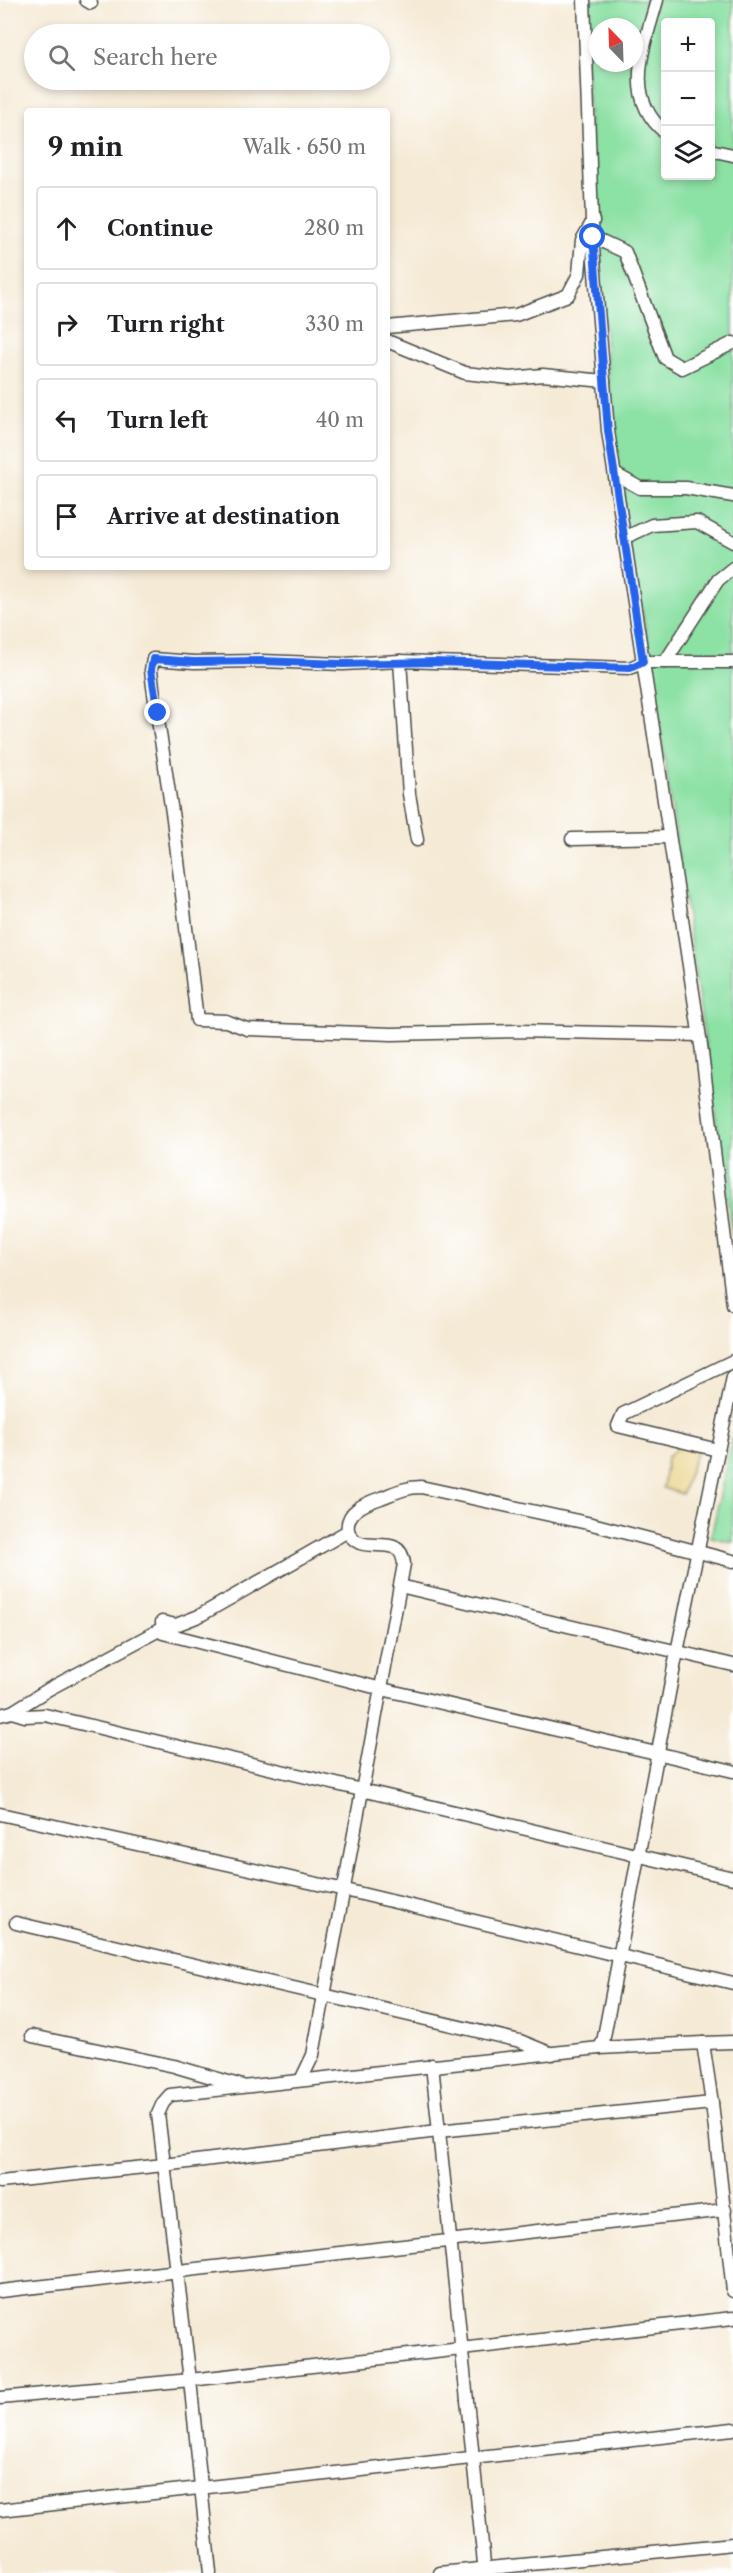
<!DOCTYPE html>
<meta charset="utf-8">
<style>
:root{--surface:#fff;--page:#f2f2f2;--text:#202124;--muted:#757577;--line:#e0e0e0}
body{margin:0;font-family:"Libre Caslon Text",serif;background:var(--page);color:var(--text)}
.controls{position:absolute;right:18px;top:18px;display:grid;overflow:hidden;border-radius:6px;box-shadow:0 3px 9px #0003}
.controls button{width:54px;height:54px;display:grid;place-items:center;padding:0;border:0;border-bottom:2px solid var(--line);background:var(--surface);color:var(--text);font:30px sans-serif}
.compass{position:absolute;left:589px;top:18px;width:54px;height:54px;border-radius:50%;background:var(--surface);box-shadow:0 3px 9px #0003;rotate:337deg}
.stop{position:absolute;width:18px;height:18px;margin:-14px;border:4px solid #2563eb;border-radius:50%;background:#fff}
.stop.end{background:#2563eb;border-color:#fff;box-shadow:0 2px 6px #0008}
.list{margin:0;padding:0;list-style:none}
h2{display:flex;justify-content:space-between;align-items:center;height:78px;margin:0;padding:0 24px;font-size:26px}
h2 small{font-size:20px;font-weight:400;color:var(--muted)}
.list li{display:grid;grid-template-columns:39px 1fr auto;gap:18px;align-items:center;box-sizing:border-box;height:84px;margin:0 12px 12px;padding:0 12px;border:2px solid var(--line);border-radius:6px}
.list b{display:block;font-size:22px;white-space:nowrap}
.list em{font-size:20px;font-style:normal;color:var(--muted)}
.icon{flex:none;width:33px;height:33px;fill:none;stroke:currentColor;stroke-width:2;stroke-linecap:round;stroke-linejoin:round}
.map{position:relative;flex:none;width:733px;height:2573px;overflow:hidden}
.search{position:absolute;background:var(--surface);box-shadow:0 3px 9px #0003;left:24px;top:24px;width:366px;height:66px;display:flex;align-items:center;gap:15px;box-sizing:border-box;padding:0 21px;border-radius:33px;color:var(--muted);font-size:22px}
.panel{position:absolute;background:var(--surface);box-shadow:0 3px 9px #0003;left:24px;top:108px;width:366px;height:462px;border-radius:6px}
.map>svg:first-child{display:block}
.green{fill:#8ce1a4;stroke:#5c8668;stroke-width:1.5;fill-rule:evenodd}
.sand{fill:#eeda9e;stroke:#8c8264;stroke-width:1.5}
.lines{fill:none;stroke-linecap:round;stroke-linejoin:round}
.minor-casing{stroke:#494844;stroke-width:15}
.minor{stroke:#fff;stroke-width:12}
.route{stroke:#2563eb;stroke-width:8}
</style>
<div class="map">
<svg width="733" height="2573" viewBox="0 0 733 2573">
<rect width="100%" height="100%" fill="#fff"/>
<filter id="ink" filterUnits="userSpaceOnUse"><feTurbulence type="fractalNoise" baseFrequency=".0167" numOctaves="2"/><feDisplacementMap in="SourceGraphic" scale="12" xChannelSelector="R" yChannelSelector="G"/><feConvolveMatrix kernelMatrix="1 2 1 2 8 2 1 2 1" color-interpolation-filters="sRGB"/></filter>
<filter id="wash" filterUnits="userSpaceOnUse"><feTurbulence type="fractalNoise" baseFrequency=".008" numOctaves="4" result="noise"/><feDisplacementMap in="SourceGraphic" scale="24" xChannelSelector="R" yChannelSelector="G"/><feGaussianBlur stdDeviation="1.35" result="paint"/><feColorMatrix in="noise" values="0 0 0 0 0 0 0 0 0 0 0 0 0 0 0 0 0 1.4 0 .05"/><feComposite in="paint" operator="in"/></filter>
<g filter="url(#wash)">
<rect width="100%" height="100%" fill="#f5ead5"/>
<g class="green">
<path d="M 581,0 L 733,0 L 733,1239 L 647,636 L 615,474 ZM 666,22 L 710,22 L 710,176 L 666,176 ZM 598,27 L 634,27 L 634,63 L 598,63 Z"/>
<polygon points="733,1434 733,1542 711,1537"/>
</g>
<polygon class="sand" points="680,1444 697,1450 682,1494 663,1488 667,1458"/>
</g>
<g filter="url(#ink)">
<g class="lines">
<defs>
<g id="minor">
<polyline points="86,0 91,3"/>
<polyline points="584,0 593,248 608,431 701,1045 733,1305"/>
<path d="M 657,0 C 645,45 621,97 666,133"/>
<polyline points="710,150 733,155"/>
<polyline points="593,237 625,252 665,358 682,368 733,343"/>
<polyline points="387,327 516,315 568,295 579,274 582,240 593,221"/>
<polyline points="387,341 465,373 510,378 543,375 604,381"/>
<polyline points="615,474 640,488 686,488 733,496"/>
<polyline points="624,538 652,525 697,522 733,542"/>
<polyline points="400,661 343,664 261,661 194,662 153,659 151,670 153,687 173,819 197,1020 226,1021 247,1029 392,1034 517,1031 699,1035"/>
<polyline points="665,662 718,580 733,568"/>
<polyline points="572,839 669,837"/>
<polyline points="417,840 409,794 400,661 630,668 643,662 733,662"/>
<polyline points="718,1450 618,1426 623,1414 733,1361"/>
<polyline points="348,1531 199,1616 176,1625 162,1622 163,1633 382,1689 733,1771"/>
<polyline points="400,1586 733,1665"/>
<polyline points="12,1712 49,1689 161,1629"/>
<polyline points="0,1715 12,1712 25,1716 45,1715 733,1878"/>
<polyline points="0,1814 345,1890 733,1983"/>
<polyline points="16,1923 520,2041 552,2054"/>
<polyline points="32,2036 174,2066 242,2086"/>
<polyline points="703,2043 733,2042"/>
<polyline points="599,2048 703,2043 712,2103 733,2291"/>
<polyline points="432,2065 485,2573"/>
<path d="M 301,2080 L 313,2055 L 404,1564 C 401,1536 377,1549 360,1543 C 355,1541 349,1536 348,1530 C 345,1511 366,1503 381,1498 C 394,1493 406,1487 421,1487 L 592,1524 L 733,1561"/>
<polyline points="0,2182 164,2165 438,2131 712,2103"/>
<polyline points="0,2291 725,2210"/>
<polyline points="0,2398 190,2380 158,2114 163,2103 170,2095 599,2048 603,2042 674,1667 733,1377"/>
<polyline points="0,2510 733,2429"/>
<polyline points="210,2573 190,2380 733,2318"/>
<polyline points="440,2573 733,2544"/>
</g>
</defs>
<use href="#minor" class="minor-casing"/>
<use href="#minor" class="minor"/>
</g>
</g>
<g class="lines" filter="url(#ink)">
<polyline class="route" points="158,713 151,670 153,659 194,662 261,661 343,664 433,662 630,668 643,662 608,431 593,237"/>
</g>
</svg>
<div class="controls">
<button>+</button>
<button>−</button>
<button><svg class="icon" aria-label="layers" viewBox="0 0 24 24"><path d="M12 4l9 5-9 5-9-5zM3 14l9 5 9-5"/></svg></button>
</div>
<svg class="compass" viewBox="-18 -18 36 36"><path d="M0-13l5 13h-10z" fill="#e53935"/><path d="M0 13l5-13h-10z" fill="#757577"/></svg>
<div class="stop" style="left:593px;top:237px"></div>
<div class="stop end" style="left:158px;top:713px"></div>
<div class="search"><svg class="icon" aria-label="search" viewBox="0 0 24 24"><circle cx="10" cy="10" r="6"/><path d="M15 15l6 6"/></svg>Search here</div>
<section class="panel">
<h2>9 min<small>Walk · 650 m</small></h2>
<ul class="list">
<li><svg class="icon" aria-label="ahead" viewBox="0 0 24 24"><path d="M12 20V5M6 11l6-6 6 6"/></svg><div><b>Continue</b></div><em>280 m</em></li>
<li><svg class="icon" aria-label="right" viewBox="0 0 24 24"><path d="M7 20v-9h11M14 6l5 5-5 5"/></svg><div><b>Turn right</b></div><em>330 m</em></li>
<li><svg class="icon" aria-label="left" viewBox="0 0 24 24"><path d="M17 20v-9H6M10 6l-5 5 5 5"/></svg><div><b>Turn left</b></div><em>40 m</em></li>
<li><svg class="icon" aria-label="arrive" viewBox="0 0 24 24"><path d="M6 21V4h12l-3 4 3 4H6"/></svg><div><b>Arrive at destination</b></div></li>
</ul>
</section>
</div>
